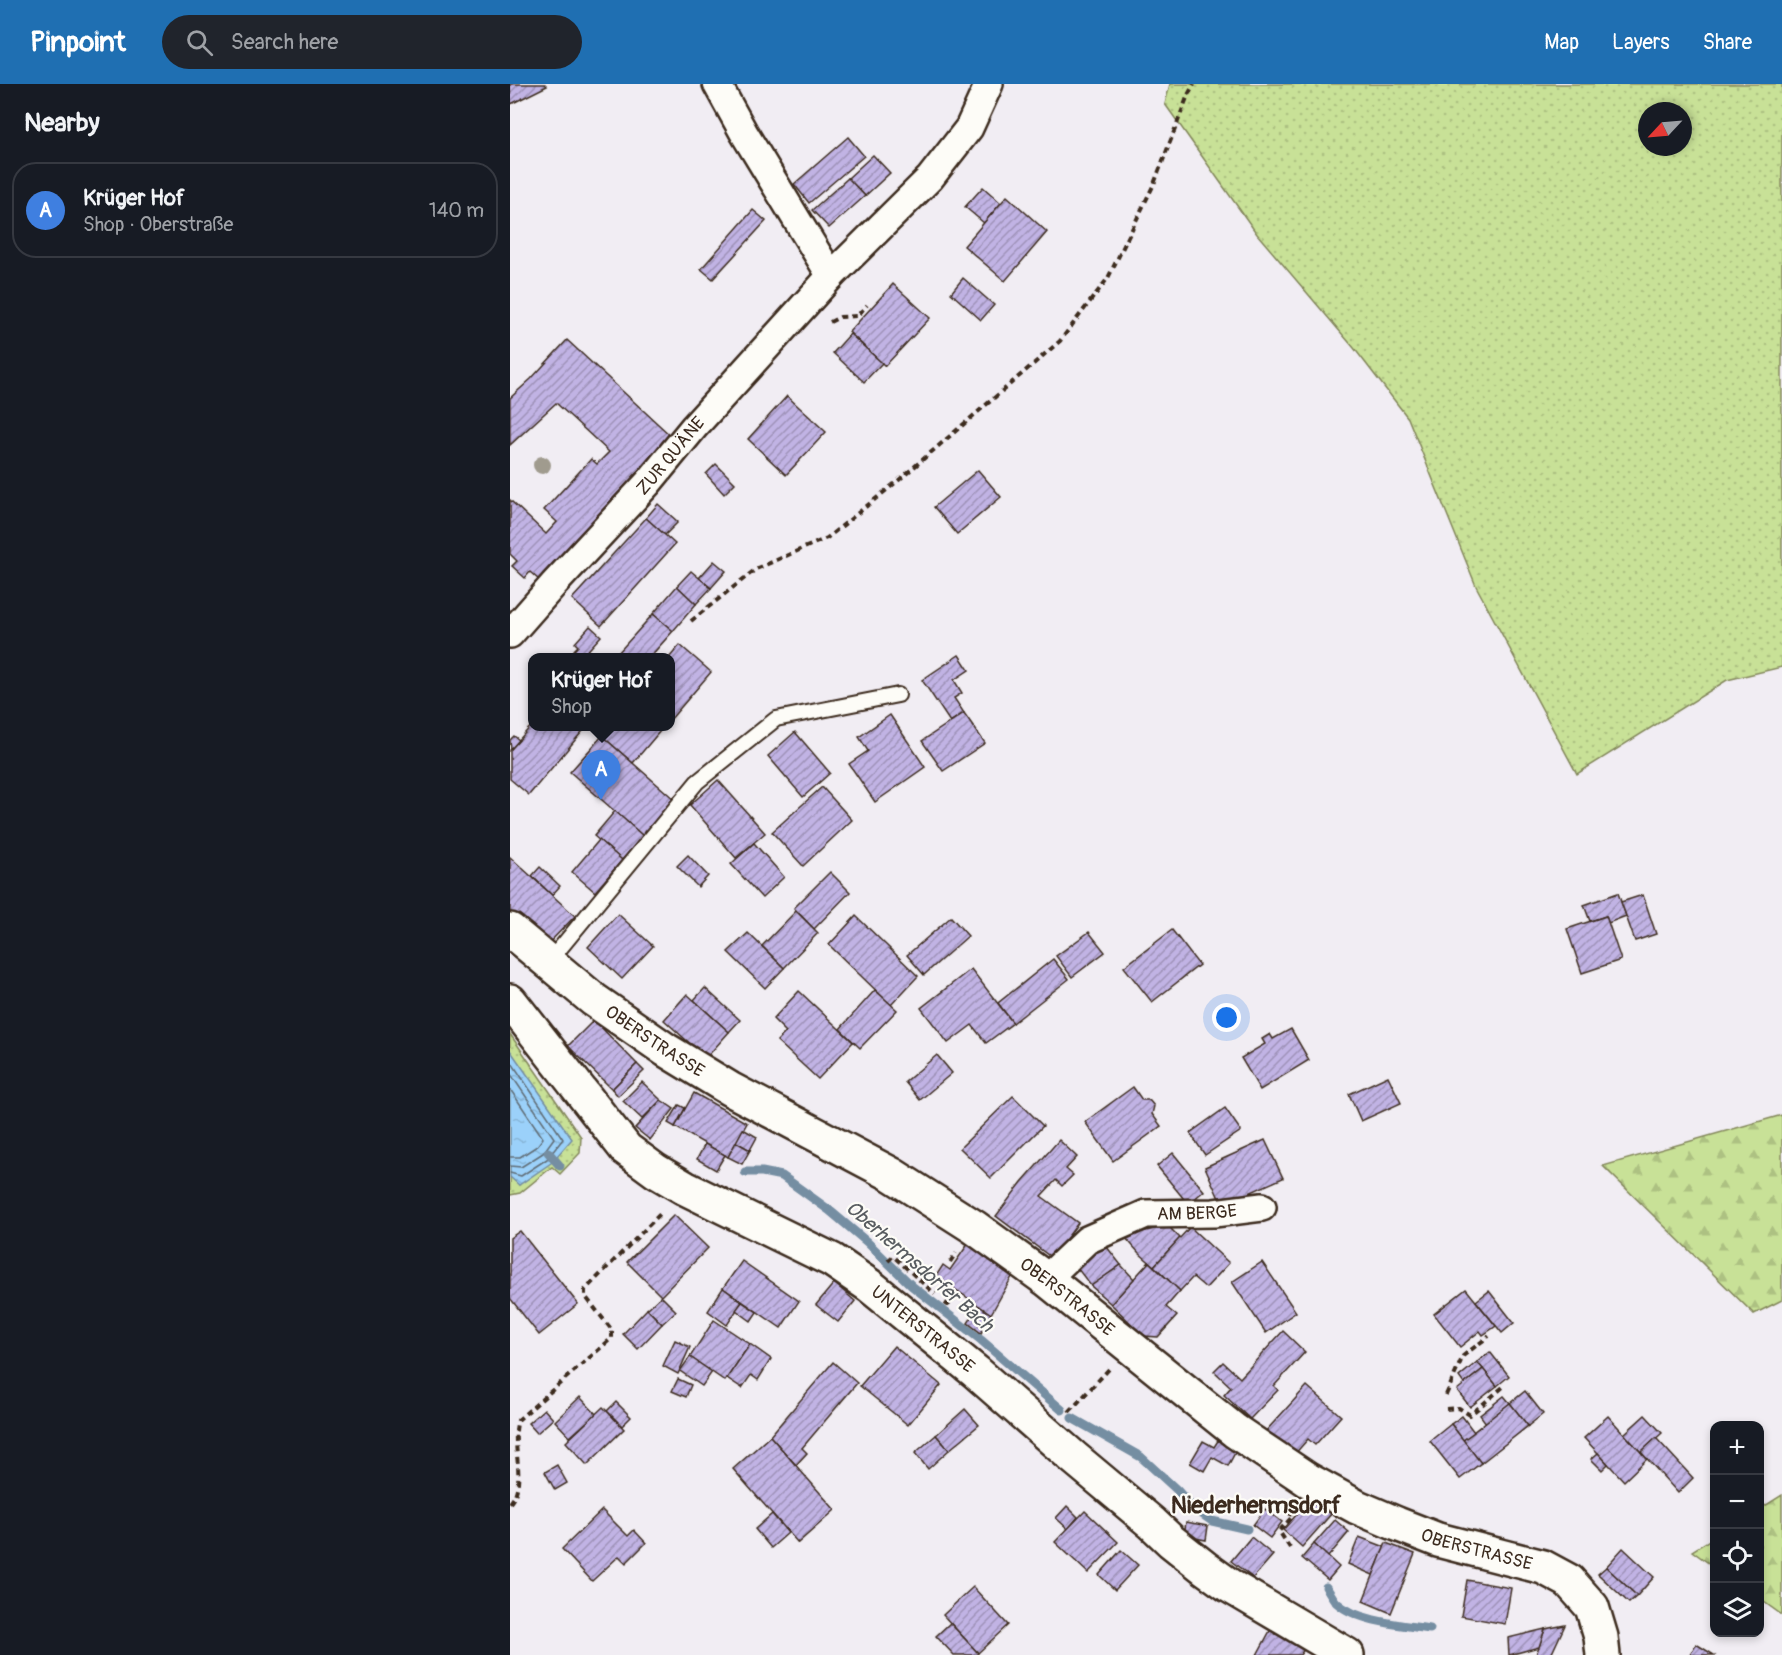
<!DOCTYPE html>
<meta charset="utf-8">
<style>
:root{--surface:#171b24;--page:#20242c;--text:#f1f3f6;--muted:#9ea1a6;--line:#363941;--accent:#1f6fb2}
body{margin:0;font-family:Pangolin,sans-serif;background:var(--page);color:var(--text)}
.controls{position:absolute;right:18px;bottom:18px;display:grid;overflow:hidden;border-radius:12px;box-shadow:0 3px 9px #0003}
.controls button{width:54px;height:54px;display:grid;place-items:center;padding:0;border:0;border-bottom:2px solid var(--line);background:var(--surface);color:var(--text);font:30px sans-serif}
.compass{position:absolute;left:1128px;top:18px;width:54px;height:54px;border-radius:50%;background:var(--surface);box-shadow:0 3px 9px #0003;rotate:244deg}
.you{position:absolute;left:717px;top:934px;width:21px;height:21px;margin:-15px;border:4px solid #fff;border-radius:50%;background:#1a73e8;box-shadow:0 0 0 9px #1a73e833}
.badge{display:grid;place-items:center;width:39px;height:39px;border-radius:50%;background:var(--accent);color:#fff;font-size:20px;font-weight:700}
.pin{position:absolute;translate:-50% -50px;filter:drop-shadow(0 2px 3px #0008)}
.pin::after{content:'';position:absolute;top:32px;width:21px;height:18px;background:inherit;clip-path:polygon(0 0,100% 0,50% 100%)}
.popup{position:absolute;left:18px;top:569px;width:147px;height:78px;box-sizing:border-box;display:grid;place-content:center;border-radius:12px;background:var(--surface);filter:drop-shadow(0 2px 4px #0005);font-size:20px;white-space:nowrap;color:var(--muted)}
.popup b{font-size:22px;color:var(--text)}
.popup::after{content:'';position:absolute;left:50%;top:100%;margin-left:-12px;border:12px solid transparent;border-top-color:var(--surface)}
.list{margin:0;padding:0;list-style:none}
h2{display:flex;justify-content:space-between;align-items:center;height:78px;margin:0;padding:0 24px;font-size:26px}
h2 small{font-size:20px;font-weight:400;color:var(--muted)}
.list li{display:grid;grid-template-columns:39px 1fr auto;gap:18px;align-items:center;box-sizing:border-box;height:96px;margin:0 12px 12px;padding:0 12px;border:2px solid var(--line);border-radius:24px}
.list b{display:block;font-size:22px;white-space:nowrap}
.list p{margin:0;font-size:20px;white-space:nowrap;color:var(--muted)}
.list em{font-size:20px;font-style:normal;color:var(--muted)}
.icon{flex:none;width:33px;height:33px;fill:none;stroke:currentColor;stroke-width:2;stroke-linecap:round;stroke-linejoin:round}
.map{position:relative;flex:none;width:1272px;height:1571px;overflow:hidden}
header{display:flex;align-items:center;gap:36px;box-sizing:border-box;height:84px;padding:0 30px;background:var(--accent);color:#fff}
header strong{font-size:28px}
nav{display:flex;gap:33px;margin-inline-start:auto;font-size:21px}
.search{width:420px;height:54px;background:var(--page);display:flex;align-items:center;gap:15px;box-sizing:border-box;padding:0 21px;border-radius:33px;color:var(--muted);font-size:22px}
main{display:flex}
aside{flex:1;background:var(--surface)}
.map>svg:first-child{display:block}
.grass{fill:url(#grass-dots);stroke:#82865a;stroke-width:1.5;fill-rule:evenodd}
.forest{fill:url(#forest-firs);stroke:#82865a;stroke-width:1.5}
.water{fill:url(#water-ripples);stroke:#758ea2;stroke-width:1.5}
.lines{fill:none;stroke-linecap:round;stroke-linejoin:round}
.shore{stroke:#616d76;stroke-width:1.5}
.stream{stroke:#758ea2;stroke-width:9}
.building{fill:url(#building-hatch);stroke:#3b2a1e;stroke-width:1.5}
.service-casing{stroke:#3b2a1e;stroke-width:18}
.minor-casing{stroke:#3b2a1e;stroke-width:32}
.tertiary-casing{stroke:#3b2a1e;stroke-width:38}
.path{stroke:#3b2a1e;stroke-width:4;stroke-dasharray:6 4.5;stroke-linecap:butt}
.service{stroke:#fdfcf7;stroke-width:14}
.minor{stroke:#fdfcf7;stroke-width:27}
.tertiary{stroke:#fdfcf7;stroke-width:33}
.tree{fill:#a09b8e}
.labels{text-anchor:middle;stroke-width:4.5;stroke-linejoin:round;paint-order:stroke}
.street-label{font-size:18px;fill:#3b2a1e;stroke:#fdfcf7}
.water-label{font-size:20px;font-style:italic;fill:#585c60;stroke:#fdfcf7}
.district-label{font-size:24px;font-weight:bold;fill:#3b2a1e;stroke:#fdfcf7}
</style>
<header>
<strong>Pinpoint</strong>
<div class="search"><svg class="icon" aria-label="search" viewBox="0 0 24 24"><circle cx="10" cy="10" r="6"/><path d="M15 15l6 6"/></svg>Search here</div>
<nav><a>Map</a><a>Layers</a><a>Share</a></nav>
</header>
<main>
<aside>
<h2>Nearby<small></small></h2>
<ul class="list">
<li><span class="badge" style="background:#3f7fe0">A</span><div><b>Krüger Hof</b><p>Shop · Oberstraße</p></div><em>140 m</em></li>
</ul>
</aside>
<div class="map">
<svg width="1272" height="1571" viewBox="0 0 1272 1571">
<defs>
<pattern id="grass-dots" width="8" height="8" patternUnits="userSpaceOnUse" patternTransform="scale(1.5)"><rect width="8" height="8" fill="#c8e197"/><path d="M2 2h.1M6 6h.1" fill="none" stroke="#adc182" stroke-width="1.8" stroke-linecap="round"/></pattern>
<pattern id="forest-firs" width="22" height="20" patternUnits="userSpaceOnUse" patternTransform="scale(1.5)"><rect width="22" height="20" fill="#c8e197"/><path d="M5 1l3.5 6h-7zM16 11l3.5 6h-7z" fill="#adc182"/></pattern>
<pattern id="water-ripples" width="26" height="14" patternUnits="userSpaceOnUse" patternTransform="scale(1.5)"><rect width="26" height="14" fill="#9bd1fa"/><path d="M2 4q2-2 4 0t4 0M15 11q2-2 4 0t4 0" fill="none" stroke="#86b4d6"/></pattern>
<pattern id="building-hatch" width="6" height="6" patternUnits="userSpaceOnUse" patternTransform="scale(1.5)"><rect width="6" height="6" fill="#c1b3e4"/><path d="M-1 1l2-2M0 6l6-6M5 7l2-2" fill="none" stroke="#9e92b8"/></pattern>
</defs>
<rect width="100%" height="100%" fill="#f1edf3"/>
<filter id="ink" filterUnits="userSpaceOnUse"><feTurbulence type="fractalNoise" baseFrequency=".0167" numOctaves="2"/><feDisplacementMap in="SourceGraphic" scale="12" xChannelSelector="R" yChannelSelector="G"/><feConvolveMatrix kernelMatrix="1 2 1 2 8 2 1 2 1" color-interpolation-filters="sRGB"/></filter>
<g filter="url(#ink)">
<g class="grass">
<path d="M 660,0 L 1272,0 L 1272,583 L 1217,596 L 1067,690 L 966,502 L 898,334 L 844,264 L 747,150 L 655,20 ZM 1137,27 L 1173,27 L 1173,63 L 1137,63 Z"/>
<polygon points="0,950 71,1053 70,1069 50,1090 42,1083 10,1109 0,1111"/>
</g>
<g class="forest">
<polygon points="1272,1031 1272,1216 1244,1230 1093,1082"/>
<polygon points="1272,1411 1272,1531 1250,1515 1250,1425"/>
<polygon points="1204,1453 1204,1483 1182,1467"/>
</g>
<polygon class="water" points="0,966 62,1055 41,1079 9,1101 0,1093"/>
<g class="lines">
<g class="shore">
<polyline points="0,976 53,1055 37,1075 11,1092 0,1089"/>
<polyline points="0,989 44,1054 33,1069 11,1083 0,1082"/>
<polyline points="0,1005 33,1054 27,1062 10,1073 0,1073"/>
</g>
<g class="stream">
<polyline points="38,1068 50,1082"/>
<polyline points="235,1088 252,1088 272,1092 319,1126 357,1158 402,1202 471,1256 552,1326"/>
<polyline points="562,1334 631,1373 667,1406 682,1423 702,1437 737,1445"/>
<path d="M 816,1503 C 820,1508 823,1515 827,1519 C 848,1538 893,1541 920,1545"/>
</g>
</g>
<g class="building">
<polygon points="0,0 35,0 37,2 1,20"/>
<polygon points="338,53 354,72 299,119 284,100"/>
<polygon points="363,71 380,89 355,112 338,94"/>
<polygon points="338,94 355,112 319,144 302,126"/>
<polygon points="473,103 491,119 474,139 455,123"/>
<polygon points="497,112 537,148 495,197 454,162"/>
<polygon points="243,126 256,137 203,195 191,185"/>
<polygon points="453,194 484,221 471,236 441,209"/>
<polygon points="383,200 420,234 375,282 339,248"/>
<polygon points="340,250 372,279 354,298 323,269"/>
<polygon points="57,256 161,352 29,496 20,488 15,494 2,482 7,477 0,470 0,416 36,450 47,438 34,426 81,375 87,380 99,368 46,319 0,361 0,314 21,295"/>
<polygon points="277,312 316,348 276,391 238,355"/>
<polygon points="206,380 225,399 214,410 196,390"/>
<polygon points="468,386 491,413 447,450 424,423"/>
<polygon points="148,420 168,438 155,451 136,434"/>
<polygon points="136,434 165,460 91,542 62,515"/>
<polygon points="204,477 216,487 201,504 189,494"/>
<polygon points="181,487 201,504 186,520 167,502"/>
<polygon points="167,502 186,520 163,547 143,530"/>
<polygon points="143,530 163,547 139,574 113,574 108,569"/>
<polygon points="80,542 91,552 72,573 64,566 68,562 65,559"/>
<polygon points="170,561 201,588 160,636 159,574"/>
<polygon points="449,571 459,586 444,596 452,609 444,614 454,629 440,638 412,596"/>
<polygon points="454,629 475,659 433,687 412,657"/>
<polygon points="380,631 415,683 365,718 339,680 358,667 349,653"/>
<polygon points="22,641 22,642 77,642 19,711 0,695 0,666"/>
<polygon points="100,642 144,642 150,647 123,679 92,652"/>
<polygon points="285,648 320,689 293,713 258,672"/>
<polygon points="4,652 9,656 1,665 0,656"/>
<polygon points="92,652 165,716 133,752 60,688"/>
<polygon points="208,696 255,749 226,774 180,721"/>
<polygon points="312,703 342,736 293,782 262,748"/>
<polygon points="105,727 133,752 112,776 84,752"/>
<polygon points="89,756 112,776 85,808 62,788"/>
<polygon points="244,759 274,793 252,814 221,780"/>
<polygon points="178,771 198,792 188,803 167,782"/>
<polygon points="0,773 65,832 35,863 0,832"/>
<polygon points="30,783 50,802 42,811 22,792"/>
<polygon points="320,788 340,808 304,845 284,824"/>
<polygon points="1108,809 1116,832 1098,839 1096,832 1080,837 1074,821"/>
<polygon points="1133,811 1146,850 1125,857 1111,818"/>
<polygon points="286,827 308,849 274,884 252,862"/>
<polygon points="108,830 143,862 112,895 78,863"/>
<polygon points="346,832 408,892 381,921 319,861"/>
<polygon points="1096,832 1111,876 1072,889 1057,845"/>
<polygon points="441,833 458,852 414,891 397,871"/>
<polygon points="662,846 689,881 642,918 614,883"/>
<polygon points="579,848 595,868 562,893 546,872"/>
<polygon points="238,849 274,884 255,904 218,868"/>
<polygon points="543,875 559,895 503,939 488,919"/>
<polygon points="461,885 503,939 476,959 462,941 438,959 411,924"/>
<polygon points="195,904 230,936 219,948 184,916"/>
<polygon points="365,906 387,926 350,964 330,945"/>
<polygon points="289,907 343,958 308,995 267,957 276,948 263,935"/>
<polygon points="177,910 219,948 196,974 154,936"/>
<polygon points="84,936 127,980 102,1005 58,962"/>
<polygon points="781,945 799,976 750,1006 731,974 755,960 752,955 760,950 763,955"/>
<polygon points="427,971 442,989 410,1016 395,998"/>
<polygon points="127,980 134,987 108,1012 102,1005"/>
<polygon points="878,992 891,1019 851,1037 839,1010"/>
<polygon points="132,998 151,1016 132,1035 113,1017"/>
<polygon points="623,1003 632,1016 639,1016 644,1022 642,1030 651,1042 603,1077 575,1038"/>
<polygon points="184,1009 237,1039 218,1073 165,1043"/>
<polygon points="503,1012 533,1042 481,1094 450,1064"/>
<polygon points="151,1016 164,1025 140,1056 125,1044"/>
<polygon points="169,1021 175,1024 165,1043 158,1039"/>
<polygon points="715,1024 731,1047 695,1071 680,1049"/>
<polygon points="233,1045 247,1053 240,1066 226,1058"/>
<polygon points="549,1056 567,1073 556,1085 563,1091 552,1102 546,1096 531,1112 568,1139 542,1174 486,1132 512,1098"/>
<polygon points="755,1056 773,1094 712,1121 695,1083"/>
<polygon points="226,1058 240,1066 232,1080 218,1073"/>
<polygon points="195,1060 215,1071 206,1086 187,1075"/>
<polygon points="663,1069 694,1107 678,1120 647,1082"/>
<polygon points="164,1131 198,1164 151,1212 117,1178"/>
<polygon points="658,1142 670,1154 644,1182 629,1169 614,1152"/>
<polygon points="680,1143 719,1179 696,1204 683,1193 670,1207 644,1182"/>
<polygon points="10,1147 68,1220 29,1251 0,1214 0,1154"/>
<polygon points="593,1158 611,1181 581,1202 564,1180"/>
<polygon points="458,1160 503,1191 481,1230 426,1192 433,1181 440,1186"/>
<polygon points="232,1177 289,1217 271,1244 213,1204"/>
<polygon points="639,1178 670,1207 656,1223 667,1232 648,1253 634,1252 601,1220"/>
<polygon points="752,1178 786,1228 756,1249 722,1198"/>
<polygon points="611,1181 624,1195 601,1220 581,1202"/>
<polygon points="324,1199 345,1217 328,1238 306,1221"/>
<polygon points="213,1204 232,1218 217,1241 198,1227"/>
<polygon points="956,1205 986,1242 973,1251 970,1247 950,1263 924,1230"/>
<polygon points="979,1207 1004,1239 992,1249 966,1217"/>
<polygon points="151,1212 166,1227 152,1240 137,1225"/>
<polygon points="232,1218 247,1228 241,1237 226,1226"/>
<polygon points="469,1222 481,1230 471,1249 458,1239"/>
<polygon points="137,1225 152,1240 128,1265 113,1250"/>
<polygon points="204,1236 240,1260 215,1297 180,1273"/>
<polygon points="773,1247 795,1268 764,1302 768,1306 740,1335 714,1311 721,1303 704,1287 713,1278 730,1294"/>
<polygon points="165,1256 180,1263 168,1290 153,1282"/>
<polygon points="240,1260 261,1275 248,1296 241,1291 232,1304 217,1294"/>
<polygon points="384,1262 431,1301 398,1341 350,1302"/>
<polygon points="980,1268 999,1292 987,1302 967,1278"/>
<polygon points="180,1273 202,1288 192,1302 170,1287"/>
<polygon points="323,1278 347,1299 292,1364 297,1369 286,1381 260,1352"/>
<polygon points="967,1278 973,1285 954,1300 949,1293"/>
<polygon points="973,1285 987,1302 960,1323 947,1306"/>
<polygon points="168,1295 181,1301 176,1313 162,1307"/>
<polygon points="797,1302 831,1332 805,1361 798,1355 783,1372 755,1348"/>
<polygon points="1015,1307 1033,1330 1018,1342 1000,1319"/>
<polygon points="994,1312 1000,1319 976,1339 970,1331"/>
<polygon points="70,1313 86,1330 60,1353 45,1337"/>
<polygon points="106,1318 121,1333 112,1342 97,1327"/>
<polygon points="1000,1319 1018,1342 971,1379 953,1356"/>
<polygon points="93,1323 114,1345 77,1381 56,1358"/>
<polygon points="34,1325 43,1335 27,1349 18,1339"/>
<polygon points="455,1325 469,1341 439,1366 426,1351"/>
<polygon points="1135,1331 1152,1349 1131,1368 1114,1350"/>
<polygon points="952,1332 964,1348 953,1356 941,1340"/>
<polygon points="1098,1332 1137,1375 1114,1397 1074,1354"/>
<polygon points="941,1340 971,1379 950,1395 920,1357"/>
<polygon points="426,1351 439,1366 418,1385 405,1369"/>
<polygon points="260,1352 325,1426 288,1459 223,1385"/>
<polygon points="1146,1354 1183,1394 1168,1409 1131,1368"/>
<polygon points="709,1355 727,1365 718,1382 702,1373 694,1387 680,1379 693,1357 704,1363"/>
<polygon points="1088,1369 1098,1380 1092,1386 1081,1375"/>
<polygon points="47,1381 57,1399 45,1406 35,1388"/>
<polygon points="804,1411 823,1428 792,1463 773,1446"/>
<polygon points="789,1415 796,1421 787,1431 781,1425"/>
<polygon points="557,1422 568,1433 558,1445 546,1434"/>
<polygon points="755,1425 772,1438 760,1454 743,1441"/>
<polygon points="92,1426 118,1452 124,1446 136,1459 116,1479 109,1472 82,1497 52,1465"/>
<polygon points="575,1427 608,1458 578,1489 545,1458"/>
<polygon points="262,1430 278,1449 261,1464 245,1445"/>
<polygon points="825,1436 839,1448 818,1473 804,1460"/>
<polygon points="676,1438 698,1442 696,1456 674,1452"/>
<polygon points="741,1453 763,1471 743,1494 721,1477"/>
<polygon points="849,1453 875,1463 863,1491 838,1480"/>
<polygon points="876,1459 905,1470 881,1529 853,1517"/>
<polygon points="804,1460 829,1483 818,1496 792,1474"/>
<polygon points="1113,1464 1144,1493 1127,1512 1096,1483"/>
<polygon points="611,1466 628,1481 605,1506 589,1491"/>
<polygon points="1096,1483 1127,1512 1119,1519 1088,1490"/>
<polygon points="957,1496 1001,1504 995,1540 951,1532"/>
<polygon points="463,1503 498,1541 468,1569 433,1531"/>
<polygon points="440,1539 468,1569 466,1571 444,1571 426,1552"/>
<polygon points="1055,1541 1041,1571 1026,1571 1035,1545"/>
<polygon points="761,1545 795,1564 790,1571 747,1571"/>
<polygon points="1035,1545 1029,1563 999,1571 998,1554"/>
<polygon points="1186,1560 1204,1571 1180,1571"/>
</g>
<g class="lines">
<defs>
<polyline id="service" points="38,879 187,698 266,635 388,611"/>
<g id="minor">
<polyline points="207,0 234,49 321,192"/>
<path id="s1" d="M 0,550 L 44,500 L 138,399 L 184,343 L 321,192 L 420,94 L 459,44 L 479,0"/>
<path id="s2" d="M 536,1195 L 577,1156 L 636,1130 L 704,1129 L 752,1123"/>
</g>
<g id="tertiary">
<path id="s3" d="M 0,846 L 84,916 L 156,966 L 220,1005 L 381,1090 L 464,1143 L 536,1195 L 725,1347 L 798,1396 L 847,1423 L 887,1440 L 928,1456 L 1033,1483 L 1059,1497 L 1082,1523 L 1091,1553 L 1093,1571"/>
<path id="s4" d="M 0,917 L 116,1065 L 146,1087 L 175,1104 L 322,1176 L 360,1202 L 466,1288 L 563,1373 L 642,1439 L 661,1457 L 695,1484 L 720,1502 L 837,1571"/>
</g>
</defs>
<use href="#service" class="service-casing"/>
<use href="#minor" class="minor-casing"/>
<use href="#tertiary" class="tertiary-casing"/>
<g class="path">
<polyline points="320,238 330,233 347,232 357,221"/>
<polyline points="181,537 246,485 317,454 389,396 550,257 598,194 644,100 678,11 684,0"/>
<polyline points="378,1177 383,1172 425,1210"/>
<polyline points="440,1178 446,1169"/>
<polyline points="435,1219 438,1221 444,1216"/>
<polyline points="936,1311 953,1272 979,1252"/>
<polyline points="936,1325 949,1324 960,1331 993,1303"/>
<polyline points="559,1328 599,1285"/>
<path d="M 0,1419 C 18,1398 0,1361 8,1336 L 102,1254 L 102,1246 L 75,1212 L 75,1206 L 152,1128"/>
<polyline points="780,1464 769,1447 783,1432 776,1426 781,1421"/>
</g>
<use href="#service" class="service"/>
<use href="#minor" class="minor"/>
<use href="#tertiary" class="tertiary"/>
</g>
<circle class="tree" cx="32" cy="381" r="9"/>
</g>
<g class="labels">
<g class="street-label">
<text dy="6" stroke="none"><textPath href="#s1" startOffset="240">ZUR QUÄNE</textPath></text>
<text dy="6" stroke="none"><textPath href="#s3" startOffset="183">OBERSTRASSE</textPath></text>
<text dy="6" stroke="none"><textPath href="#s2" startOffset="172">AM BERGE</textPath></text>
<text dy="6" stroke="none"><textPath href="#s3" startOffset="669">OBERSTRASSE</textPath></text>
<text dy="6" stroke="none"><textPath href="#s4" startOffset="537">UNTERSTRASSE</textPath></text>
<text dy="6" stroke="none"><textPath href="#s3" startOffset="1155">OBERSTRASSE</textPath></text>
</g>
<g class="water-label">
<text transform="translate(410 1182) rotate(41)" y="7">Oberhermsdorfer Bach</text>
</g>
<g class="district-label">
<text x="746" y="1429">Niederhermsdorf</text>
</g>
</g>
</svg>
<div class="controls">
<button>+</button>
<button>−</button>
<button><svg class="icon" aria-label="locate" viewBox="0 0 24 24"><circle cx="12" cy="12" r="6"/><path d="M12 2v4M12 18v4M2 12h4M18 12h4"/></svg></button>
<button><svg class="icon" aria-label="layers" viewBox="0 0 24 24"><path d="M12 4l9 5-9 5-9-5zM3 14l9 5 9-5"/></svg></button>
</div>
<svg class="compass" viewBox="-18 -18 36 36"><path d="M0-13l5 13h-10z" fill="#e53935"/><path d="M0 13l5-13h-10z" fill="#9ea1a6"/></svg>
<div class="you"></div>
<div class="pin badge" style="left:91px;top:716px;background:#3f7fe0">A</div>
<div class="popup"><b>Krüger Hof</b>Shop</div>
</div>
</main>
